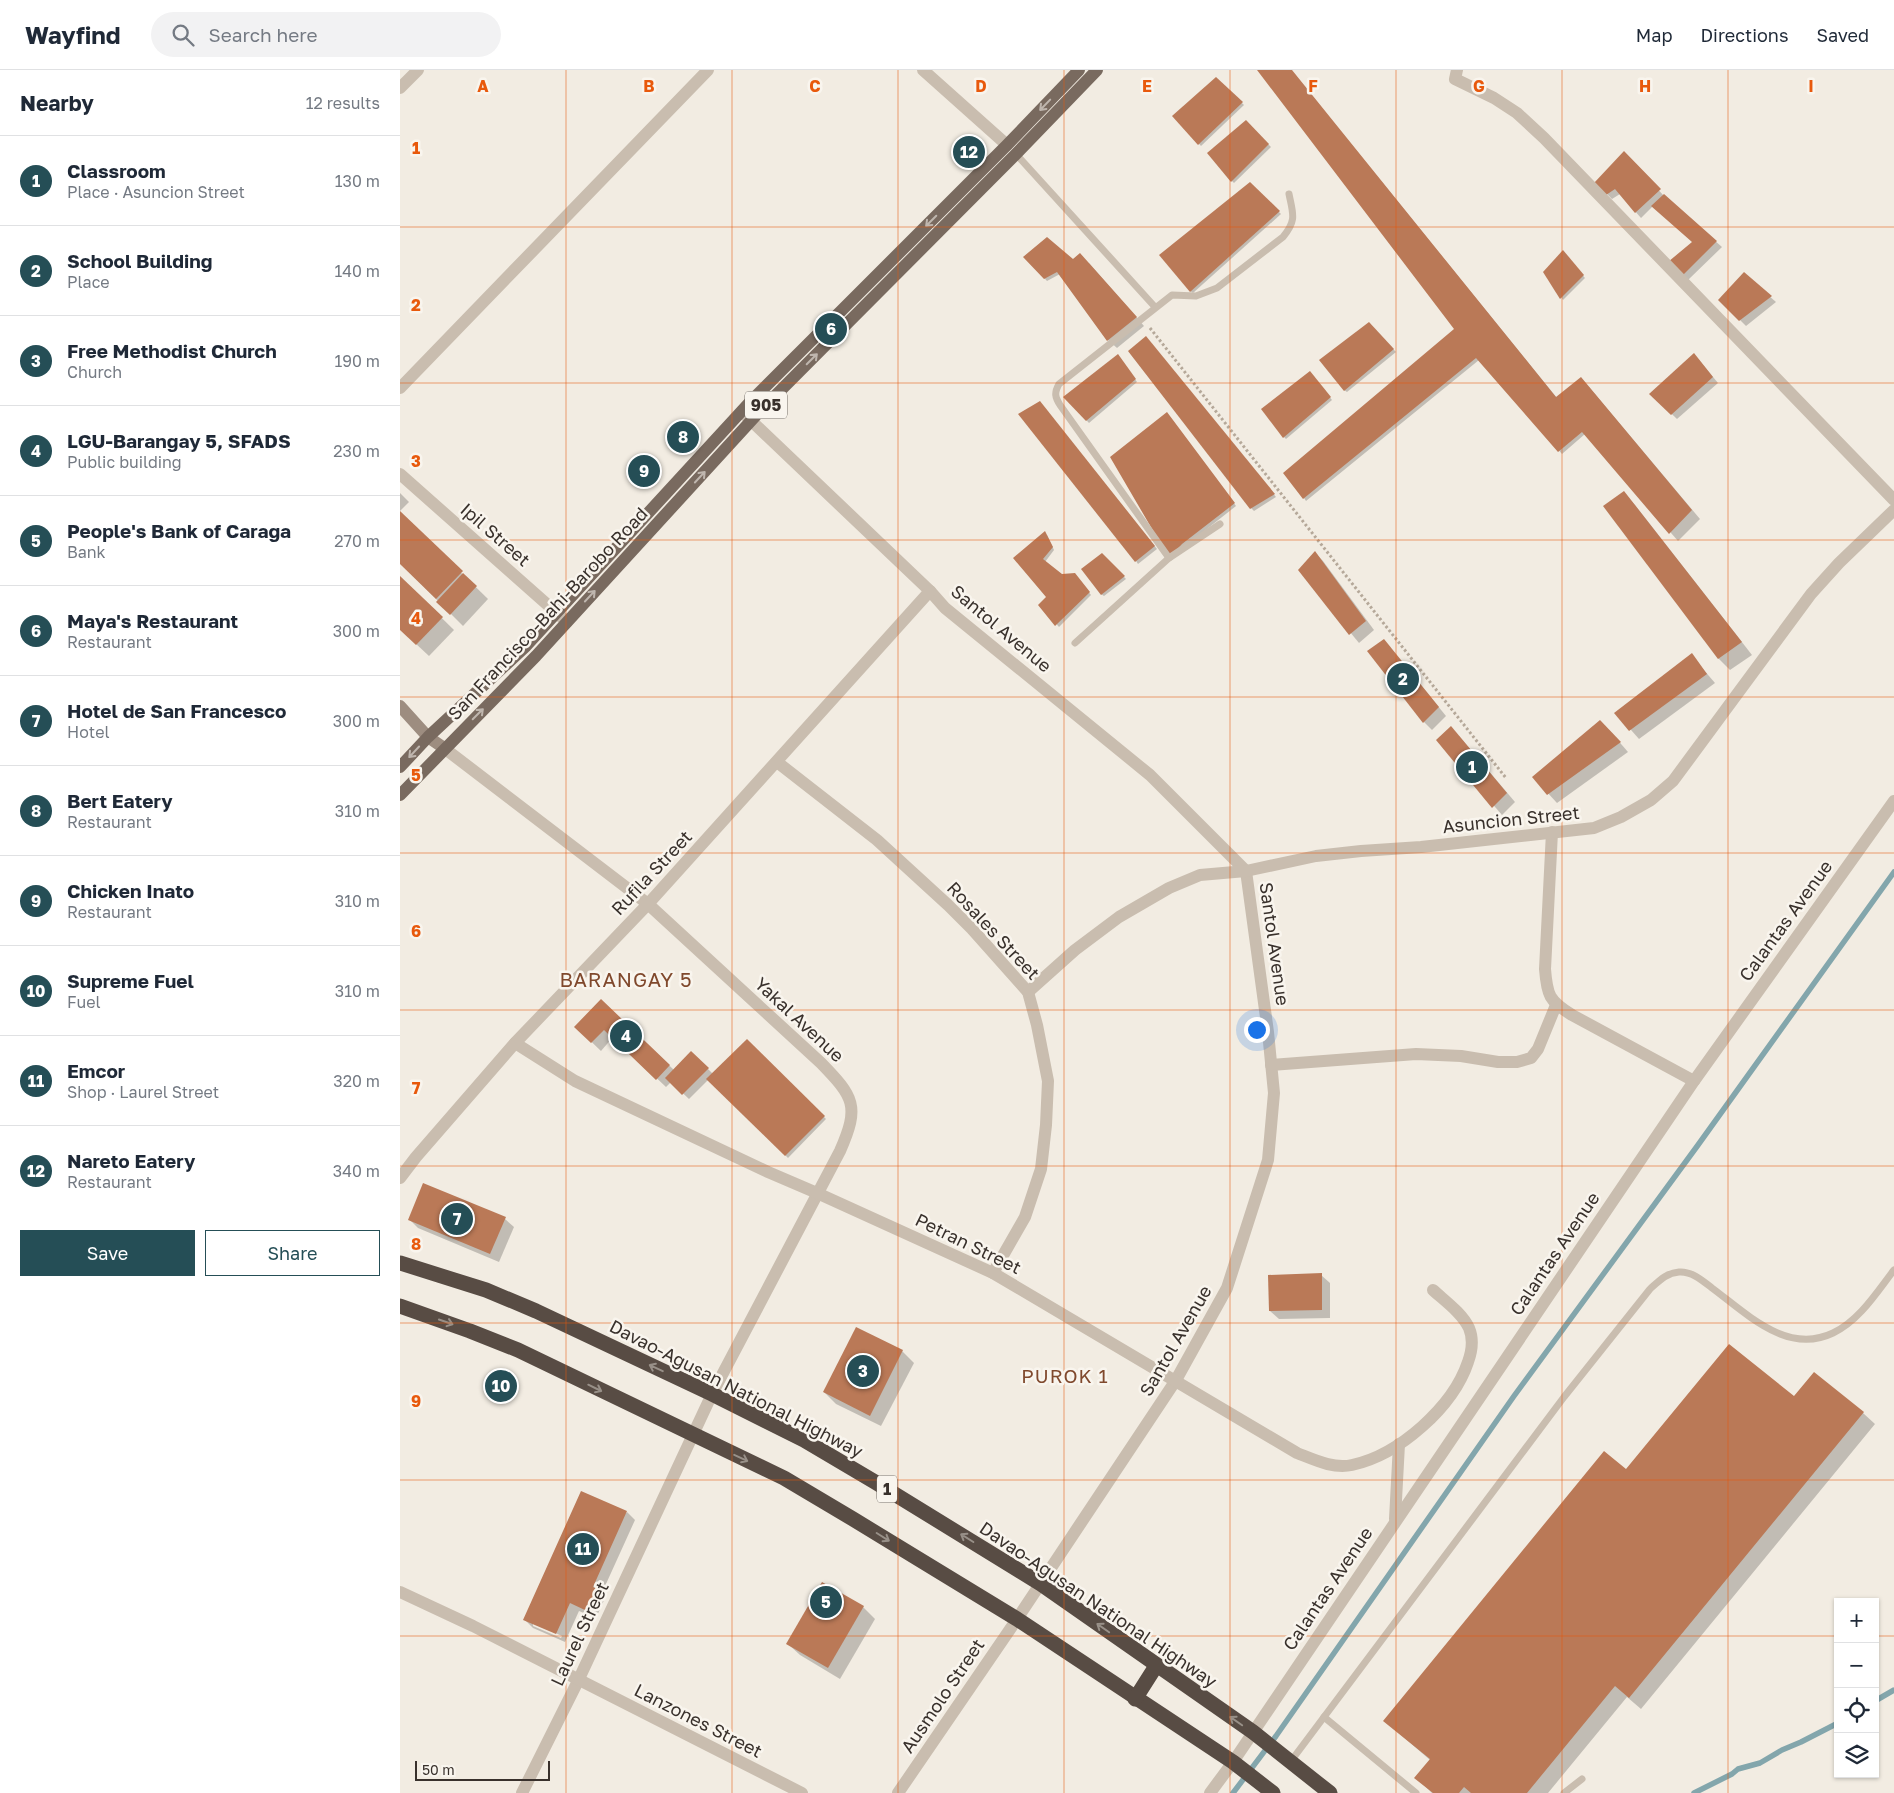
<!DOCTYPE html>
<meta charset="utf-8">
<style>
:root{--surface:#fff;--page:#f2f2f3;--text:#1f2937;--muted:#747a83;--line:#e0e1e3;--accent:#254e56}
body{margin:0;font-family:"Golos Text",sans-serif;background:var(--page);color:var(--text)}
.controls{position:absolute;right:15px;bottom:15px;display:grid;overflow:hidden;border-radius:0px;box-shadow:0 1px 4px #0004}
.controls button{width:45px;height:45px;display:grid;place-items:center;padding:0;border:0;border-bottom:1px solid var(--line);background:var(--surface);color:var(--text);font:25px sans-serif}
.scale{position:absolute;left:15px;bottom:12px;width:135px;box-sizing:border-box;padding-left:5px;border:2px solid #39312c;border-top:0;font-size:14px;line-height:18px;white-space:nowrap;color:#39312c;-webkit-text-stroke:4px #f9f5ee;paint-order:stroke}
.you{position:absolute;left:856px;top:959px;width:18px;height:18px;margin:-12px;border:4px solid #fff;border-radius:50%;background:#1a73e8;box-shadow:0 0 0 8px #1a73e833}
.badge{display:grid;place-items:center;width:32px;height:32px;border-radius:50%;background:var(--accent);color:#fff;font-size:16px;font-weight:700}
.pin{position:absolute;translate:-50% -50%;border:2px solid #fff;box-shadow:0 1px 5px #0006}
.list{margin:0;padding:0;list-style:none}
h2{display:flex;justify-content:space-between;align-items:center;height:65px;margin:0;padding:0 20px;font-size:21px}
h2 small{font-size:16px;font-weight:400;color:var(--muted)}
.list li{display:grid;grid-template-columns:32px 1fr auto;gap:15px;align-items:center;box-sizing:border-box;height:90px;padding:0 20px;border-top:1px solid var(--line)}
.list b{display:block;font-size:19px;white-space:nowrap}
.list p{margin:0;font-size:16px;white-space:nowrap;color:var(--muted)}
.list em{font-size:16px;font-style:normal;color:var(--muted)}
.actions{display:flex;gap:10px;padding:15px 20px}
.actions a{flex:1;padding:11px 0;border:1px solid var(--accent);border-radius:0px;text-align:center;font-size:18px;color:var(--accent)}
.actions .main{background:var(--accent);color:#fff}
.icon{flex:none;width:28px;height:28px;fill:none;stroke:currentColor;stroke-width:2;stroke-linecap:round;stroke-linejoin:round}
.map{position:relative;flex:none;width:1494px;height:1723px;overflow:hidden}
header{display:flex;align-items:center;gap:30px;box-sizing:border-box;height:70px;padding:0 25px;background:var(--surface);border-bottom:1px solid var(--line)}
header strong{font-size:24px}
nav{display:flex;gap:28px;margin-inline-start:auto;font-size:18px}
.search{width:350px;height:45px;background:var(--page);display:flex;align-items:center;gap:12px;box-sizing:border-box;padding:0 18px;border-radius:28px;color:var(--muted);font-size:19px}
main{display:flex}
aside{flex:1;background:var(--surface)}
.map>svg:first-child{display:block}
.shadow{fill:#0003;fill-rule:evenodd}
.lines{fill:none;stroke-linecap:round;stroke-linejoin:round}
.stream{stroke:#83a6ac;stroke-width:5.5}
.building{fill:#ba7957}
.path{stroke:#b5a899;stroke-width:3;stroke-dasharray:2.5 2.5;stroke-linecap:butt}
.lane{stroke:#c9bdaf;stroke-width:7}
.street{stroke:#c9bdaf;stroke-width:12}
.secondary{stroke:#9d8d80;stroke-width:12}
.primary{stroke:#796a5f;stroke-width:12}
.highway{stroke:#584c44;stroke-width:15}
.oneway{stroke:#bfb6ae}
.oneway2{stroke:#989088}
.grid{fill:none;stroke:#e8590c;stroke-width:1;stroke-opacity:0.55}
.labels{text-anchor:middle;stroke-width:5;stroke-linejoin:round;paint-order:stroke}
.shield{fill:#f9f5ee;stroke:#736c66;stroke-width:1}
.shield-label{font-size:16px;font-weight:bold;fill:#39312c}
.street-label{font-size:18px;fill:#39312c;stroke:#f9f5ee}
.neighbourhood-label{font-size:19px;letter-spacing:1px;fill:#80492d;stroke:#f9f5ee}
.quarter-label{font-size:20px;letter-spacing:1px;fill:#80492d;stroke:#f9f5ee}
.grid-label{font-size:16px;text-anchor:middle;font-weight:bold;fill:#e8590c;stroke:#f9f5ee;stroke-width:5;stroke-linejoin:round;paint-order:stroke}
</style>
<header>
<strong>Wayfind</strong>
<div class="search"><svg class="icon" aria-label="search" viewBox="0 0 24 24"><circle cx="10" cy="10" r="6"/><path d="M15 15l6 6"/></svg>Search here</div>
<nav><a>Map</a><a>Directions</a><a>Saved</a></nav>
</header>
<main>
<aside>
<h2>Nearby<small>12 results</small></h2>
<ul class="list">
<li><span class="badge">1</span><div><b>Classroom</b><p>Place · Asuncion Street</p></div><em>130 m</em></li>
<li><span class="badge">2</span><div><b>School Building</b><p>Place</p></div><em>140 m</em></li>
<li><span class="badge">3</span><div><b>Free Methodist Church</b><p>Church</p></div><em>190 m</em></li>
<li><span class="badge">4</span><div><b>LGU-Barangay 5, SFADS</b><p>Public building</p></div><em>230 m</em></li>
<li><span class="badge">5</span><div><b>People's Bank of Caraga</b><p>Bank</p></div><em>270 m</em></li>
<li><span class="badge">6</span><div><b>Maya's Restaurant</b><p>Restaurant</p></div><em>300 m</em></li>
<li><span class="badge">7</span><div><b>Hotel de San Francesco</b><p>Hotel</p></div><em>300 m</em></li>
<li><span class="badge">8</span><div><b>Bert Eatery</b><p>Restaurant</p></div><em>310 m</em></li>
<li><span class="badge">9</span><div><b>Chicken Inato</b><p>Restaurant</p></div><em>310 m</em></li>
<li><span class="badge">10</span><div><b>Supreme Fuel</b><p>Fuel</p></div><em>310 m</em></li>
<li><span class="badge">11</span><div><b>Emcor</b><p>Shop · Laurel Street</p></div><em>320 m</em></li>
<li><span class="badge">12</span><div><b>Nareto Eatery</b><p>Restaurant</p></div><em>340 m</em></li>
</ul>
<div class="actions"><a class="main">Save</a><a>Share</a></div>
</aside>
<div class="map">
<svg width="1494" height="1723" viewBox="0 0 1494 1723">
<rect width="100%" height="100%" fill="#f2ece2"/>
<g class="shadow">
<polygon points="858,0 891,0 1157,328 1189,317 1300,449 1278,471 1185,364 1162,384 1079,290 906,431 904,428 884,403 1056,259"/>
<polygon points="816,8 844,35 801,76 774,46"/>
<polygon points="846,52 871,77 834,113 832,111"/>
<polygon points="1224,82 1264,126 1322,177 1288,210 1270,192 1294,172 1253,136 1241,148 1220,124 1212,129 1196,113"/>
<polygon points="850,113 881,144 793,223 790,221"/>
<polygon points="1163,182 1185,208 1163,230 1145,202"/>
<polygon points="625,187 689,193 744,256 717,278 708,270 660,204 647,211"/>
<polygon points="1344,204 1376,232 1346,256 1320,230"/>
<polygon points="969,254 996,282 947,322 944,320"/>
<polygon points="748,270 876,427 854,441 851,438 729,282"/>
<polygon points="720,288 737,312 689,353 665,327"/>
<polygon points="1299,290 1318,313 1277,349 1251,324"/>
<polygon points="912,305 932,330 886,369 884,367"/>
<polygon points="642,335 757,479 738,494 736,491"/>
<polygon points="769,346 836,436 784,477 772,490"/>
<polygon points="0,423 9,432 0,441"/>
<polygon points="1224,423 1235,435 1352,585 1330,600 1319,589 1205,436"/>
<polygon points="0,443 88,529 63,556 0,493"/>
<polygon points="647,465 654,480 645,492 662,506 677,507 691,525 659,557 640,535 647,527 614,488"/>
<polygon points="915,483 923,491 974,560 959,573 899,500"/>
<polygon points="702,484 726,509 704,526 701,524"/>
<polygon points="0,507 54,560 29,586 0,559"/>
<polygon points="984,570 1046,646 1032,660 1024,652"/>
<polygon points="1291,585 1315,613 1239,669 1216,643"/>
<polygon points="1209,660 1228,682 1157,733 1133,707"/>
<polygon points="1059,666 1115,732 1102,745 1038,671"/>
<polygon points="201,930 274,1000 291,982 313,1004 347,970 426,1049 388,1088 309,1009 289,1029 271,1012 266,1017 213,967 201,981 176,957"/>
<polygon points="9,1149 105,1149 114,1157 99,1192 18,1158"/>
<polygon points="921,1205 930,1213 930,1248 879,1249 870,1241"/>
<polygon points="502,1281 514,1293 481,1356 436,1334 424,1322"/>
<polygon points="1394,1328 1463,1343 1475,1354 1241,1639 1227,1627 1148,1723 1032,1723 1028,1719 1016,1708 1030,1690 985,1651 1226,1401"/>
<path d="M 227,1442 L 235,1450 L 201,1525 L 205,1528 L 196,1548 L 179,1541 L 165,1572 L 133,1558 L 125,1550 ZM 133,1553 L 162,1566 L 161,1568 L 133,1556 Z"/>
<polygon points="463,1537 475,1549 440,1609 400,1585 388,1574"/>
</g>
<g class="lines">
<g class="stream">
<polyline points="1475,1631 1494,1620"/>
<polyline points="833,1723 876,1666 1114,1326 1298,1075 1494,802"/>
<polyline points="1294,1723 1332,1704 1338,1699 1360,1693 1382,1680 1401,1672 1438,1653"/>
</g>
</g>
<g class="building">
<polygon points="857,0 892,0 1156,327 1181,307 1292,440 1269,464 1182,362 1158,382 1076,288 903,429 883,403 1054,259"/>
<polygon points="816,7 843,32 798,75 772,46"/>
<polygon points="846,50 869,74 831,112 807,83"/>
<polygon points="1224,81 1261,119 1235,143 1215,119 1206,125 1194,113"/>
<polygon points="850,112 880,141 790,222 759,185"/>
<polygon points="1264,124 1317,171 1282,206 1268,192 1292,172 1251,136"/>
<polygon points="647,167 673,189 680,183 737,247 707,271 657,202 644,209 623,187"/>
<polygon points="1163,180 1184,205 1160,229 1143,202"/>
<polygon points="1344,202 1372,226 1339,251 1318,230"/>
<polygon points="969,252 994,279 944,321 919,290"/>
<polygon points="746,266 875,424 850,439 728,281"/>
<polygon points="1294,283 1313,307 1271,345 1249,324"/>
<polygon points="718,284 736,309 686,351 663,327"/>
<polygon points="910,301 931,327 883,368 861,339"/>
<polygon points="640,331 755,476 735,492 618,344"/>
<polygon points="767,342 835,433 782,474 769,488 710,387"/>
<polygon points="1224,421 1342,572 1318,589 1203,436"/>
<polygon points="0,441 63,501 36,529 0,494"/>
<polygon points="645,461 653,477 643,489 662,504 675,503 690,522 655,556 638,535 646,527 613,488"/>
<polygon points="915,481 966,551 949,565 898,500"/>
<polygon points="702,483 725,506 701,525 681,499"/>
<polygon points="63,503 77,516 50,545 36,532"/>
<polygon points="0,506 43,547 16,575 0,560"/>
<polygon points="984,569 1039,637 1023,653 967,581"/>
<polygon points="1292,583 1307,604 1229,661 1214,643"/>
<polygon points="1200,650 1221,672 1147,725 1132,707"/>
<polygon points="1051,656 1107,723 1092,738 1036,670"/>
<polygon points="201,929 270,995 256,1010 204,960 191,973 174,957"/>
<polygon points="347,969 425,1046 385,1086 306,1009"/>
<polygon points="291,981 309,998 282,1025 265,1008"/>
<polygon points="23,1113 106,1147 90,1184 8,1150"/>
<polygon points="922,1203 922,1240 869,1241 868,1205"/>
<polygon points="456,1257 503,1280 470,1346 423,1322"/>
<polygon points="1329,1274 1394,1326 1414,1302 1464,1342 1229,1628 1215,1616 1127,1723 1071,1723 1064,1717 1059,1723 1033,1723 1014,1708 1030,1689 983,1651 1204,1381 1226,1399"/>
<polygon points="181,1421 227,1441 193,1517 197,1519 187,1541 170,1533 156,1564 123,1550"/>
<polygon points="422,1512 464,1536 428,1598 386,1574"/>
</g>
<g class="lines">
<polyline class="path" points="750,258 1106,708"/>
<g class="lane">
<polyline points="616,84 755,237"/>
<path d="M 769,488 L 660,335 C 655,327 654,323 659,314 L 772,225 L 796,226 L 817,218 L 883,167 C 897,150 893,144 889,124"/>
<polyline points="675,573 769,488 820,454"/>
<polyline points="924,1647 1016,1723"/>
<path d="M 891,1691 L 1164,1327 L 1250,1219 C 1259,1211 1266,1203 1279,1202 C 1292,1201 1303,1211 1312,1218 C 1347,1244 1387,1285 1433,1263 C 1459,1251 1477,1222 1494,1200"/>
<polyline points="1164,1723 1182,1709"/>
</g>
<g class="street">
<polyline points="523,0 607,75"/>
<polyline points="1057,0 1055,9 1094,28 1117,43 1144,68 1494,430"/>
<polyline points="0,18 18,0"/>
<polyline points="0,318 308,0"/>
<polyline points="342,342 530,521 545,538 750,705 846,801 868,962 874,1023 868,1090 827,1218 776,1310 617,1549 498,1723"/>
<polyline points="0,404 167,552"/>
<path d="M 44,678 L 248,834 L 421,993 C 454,1027 460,1036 440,1081 L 312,1324 L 178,1611 L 122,1723"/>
<polyline points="377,692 477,770 548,835 572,859 628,922 637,955 648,1011 646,1055 641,1099 625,1147 593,1203"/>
<path d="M 1152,762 L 1145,899 C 1147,925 1149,931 1172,945 L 1294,1011"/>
<polyline points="628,922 675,880 719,847 769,818 800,805 846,801 916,786 961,781 1021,777 1194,758 1221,747 1251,730 1273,711 1411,524 1439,493 1494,440"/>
<path d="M 115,973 L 175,1011 L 368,1102 L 417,1123 L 593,1203 L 897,1383 C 915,1390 933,1399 952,1395 C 999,1385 1053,1337 1068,1292 C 1072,1281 1074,1270 1069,1258 C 1062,1243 1045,1231 1033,1220"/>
<polyline points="871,995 1016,984 1061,986 1098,992 1117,992 1131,988 1138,979 1156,935"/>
<polyline points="0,1108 16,1087 115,973 248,834 530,521"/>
<polyline points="995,1449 999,1374"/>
<polyline points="0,1522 73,1556 402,1723"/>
<polyline points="810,1723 833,1692 1294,1011 1494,731"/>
</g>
<polyline class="secondary" points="0,636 28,667 44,678"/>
<g class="primary">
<polyline points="0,697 28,667 126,576 350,332 607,75 679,0"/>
<polyline points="0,725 136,586 360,341 616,84 697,0"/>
</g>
<g class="highway">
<polyline points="0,1193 86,1220 136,1241 312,1324 404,1370 475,1412 641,1514 853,1662 930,1723"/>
<polyline points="0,1236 70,1261 118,1280 384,1408 453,1449 617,1549 833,1692 873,1723"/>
<polyline points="735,1629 756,1596"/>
</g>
</g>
<defs><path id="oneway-shaft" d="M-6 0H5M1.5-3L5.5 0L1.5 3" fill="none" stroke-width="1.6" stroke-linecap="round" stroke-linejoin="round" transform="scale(1.25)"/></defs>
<g class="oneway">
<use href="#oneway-shaft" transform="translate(645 35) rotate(134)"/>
<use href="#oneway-shaft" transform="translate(531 151) rotate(135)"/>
<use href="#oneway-shaft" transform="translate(412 289) rotate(-45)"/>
<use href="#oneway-shaft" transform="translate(300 407) rotate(-47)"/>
<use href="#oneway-shaft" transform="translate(190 526) rotate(-47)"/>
<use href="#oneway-shaft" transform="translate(78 644) rotate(-45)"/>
<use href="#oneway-shaft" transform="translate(14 682) rotate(133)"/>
</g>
<g class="oneway2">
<use href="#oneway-shaft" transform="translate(46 1252) rotate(19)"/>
<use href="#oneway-shaft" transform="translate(256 1298) rotate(-155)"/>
<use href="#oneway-shaft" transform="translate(195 1318) rotate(26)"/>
<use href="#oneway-shaft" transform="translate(341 1388) rotate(25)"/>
<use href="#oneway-shaft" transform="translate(483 1467) rotate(32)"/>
<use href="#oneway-shaft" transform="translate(567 1468) rotate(-148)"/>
<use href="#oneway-shaft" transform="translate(703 1558) rotate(-145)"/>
<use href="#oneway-shaft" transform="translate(836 1651) rotate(-145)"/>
</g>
<path class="grid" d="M 166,0 L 166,1723M 332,0 L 332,1723M 498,0 L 498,1723M 664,0 L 664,1723M 830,0 L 830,1723M 996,0 L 996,1723M 1162,0 L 1162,1723M 1328,0 L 1328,1723M 0,157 L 1494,157M 0,313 L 1494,313M 0,470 L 1494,470M 0,627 L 1494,627M 0,783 L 1494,783M 0,940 L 1494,940M 0,1096 L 1494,1096M 0,1253 L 1494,1253M 0,1410 L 1494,1410M 0,1566 L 1438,1566M 1475,1566 L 1494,1566"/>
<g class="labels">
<g class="shield">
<rect x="345" y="321.5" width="42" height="27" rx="4"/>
<rect x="477" y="1405.5" width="20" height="27" rx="4"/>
</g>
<g class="shield-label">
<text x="366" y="341">905</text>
<text x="487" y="1425">1</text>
</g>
<g class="street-label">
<text transform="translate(95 465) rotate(41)" y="6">Ipil Street</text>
<text transform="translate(148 544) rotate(-47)" y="6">San Francisco-Bahi-Barobo Road</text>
<text transform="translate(601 559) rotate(40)" y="6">Santol Avenue</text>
<text transform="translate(1111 750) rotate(-6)" y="6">Asuncion Street</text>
<text transform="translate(252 803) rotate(-47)" y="6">Rufila Street</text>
<text transform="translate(1386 851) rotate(-54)" y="6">Calantas Avenue</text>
<text transform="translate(593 861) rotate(47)" y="6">Rosales Street</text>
<text transform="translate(874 874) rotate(82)" y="6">Santol Avenue</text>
<text transform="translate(399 950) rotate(43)" y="6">Yakal Avenue</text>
<text transform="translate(568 1174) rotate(26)" y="6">Petran Street</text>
<text transform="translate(1155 1184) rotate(-56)" y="6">Calantas Avenue</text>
<text transform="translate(776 1271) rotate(-60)" y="6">Santol Avenue</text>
<text transform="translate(336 1319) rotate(27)" y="6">Davao-Agusan National Highway</text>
<text transform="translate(928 1519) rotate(-56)" y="6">Calantas Avenue</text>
<text transform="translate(698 1535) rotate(34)" y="6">Davao-Agusan National Highway</text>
<text transform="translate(180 1564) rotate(-65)" y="6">Laurel Street</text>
<text transform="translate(543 1626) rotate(-56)" y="6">Ausmolo Street</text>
<text transform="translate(298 1651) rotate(27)" y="6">Lanzones Street</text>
</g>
<g class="neighbourhood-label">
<text x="665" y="1313">PUROK 1</text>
</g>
<g class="quarter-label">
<text x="226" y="917">BARANGAY 5</text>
</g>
</g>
<g class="grid-label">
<text x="83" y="22">A</text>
<text x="249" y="22">B</text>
<text x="415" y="22">C</text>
<text x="581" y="22">D</text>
<text x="747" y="22">E</text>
<text x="913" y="22">F</text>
<text x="1079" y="22">G</text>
<text x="1245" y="22">H</text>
<text x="1411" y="22">I</text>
<text x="16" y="84">1</text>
<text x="16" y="241">2</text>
<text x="16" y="397">3</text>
<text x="16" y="554">4</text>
<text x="16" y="711">5</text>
<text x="16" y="867">6</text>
<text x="16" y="1024">7</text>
<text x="16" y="1180">8</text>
<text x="16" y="1337">9</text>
</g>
</svg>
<div class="controls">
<button>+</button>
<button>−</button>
<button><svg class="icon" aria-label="locate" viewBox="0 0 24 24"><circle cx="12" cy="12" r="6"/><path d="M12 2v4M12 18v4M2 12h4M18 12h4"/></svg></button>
<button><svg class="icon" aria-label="layers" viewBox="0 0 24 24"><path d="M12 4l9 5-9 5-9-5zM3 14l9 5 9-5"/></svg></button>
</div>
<div class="scale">50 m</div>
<div class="you"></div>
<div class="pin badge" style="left:1072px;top:697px">1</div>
<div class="pin badge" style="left:1003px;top:609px">2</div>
<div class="pin badge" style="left:463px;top:1301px">3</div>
<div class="pin badge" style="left:226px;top:966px">4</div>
<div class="pin badge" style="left:426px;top:1532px">5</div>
<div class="pin badge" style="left:431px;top:259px">6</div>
<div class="pin badge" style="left:57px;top:1149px">7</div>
<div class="pin badge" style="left:283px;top:367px">8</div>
<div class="pin badge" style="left:244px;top:401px">9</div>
<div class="pin badge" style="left:101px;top:1316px">10</div>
<div class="pin badge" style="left:183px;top:1479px">11</div>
<div class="pin badge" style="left:569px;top:82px">12</div>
</div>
</main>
